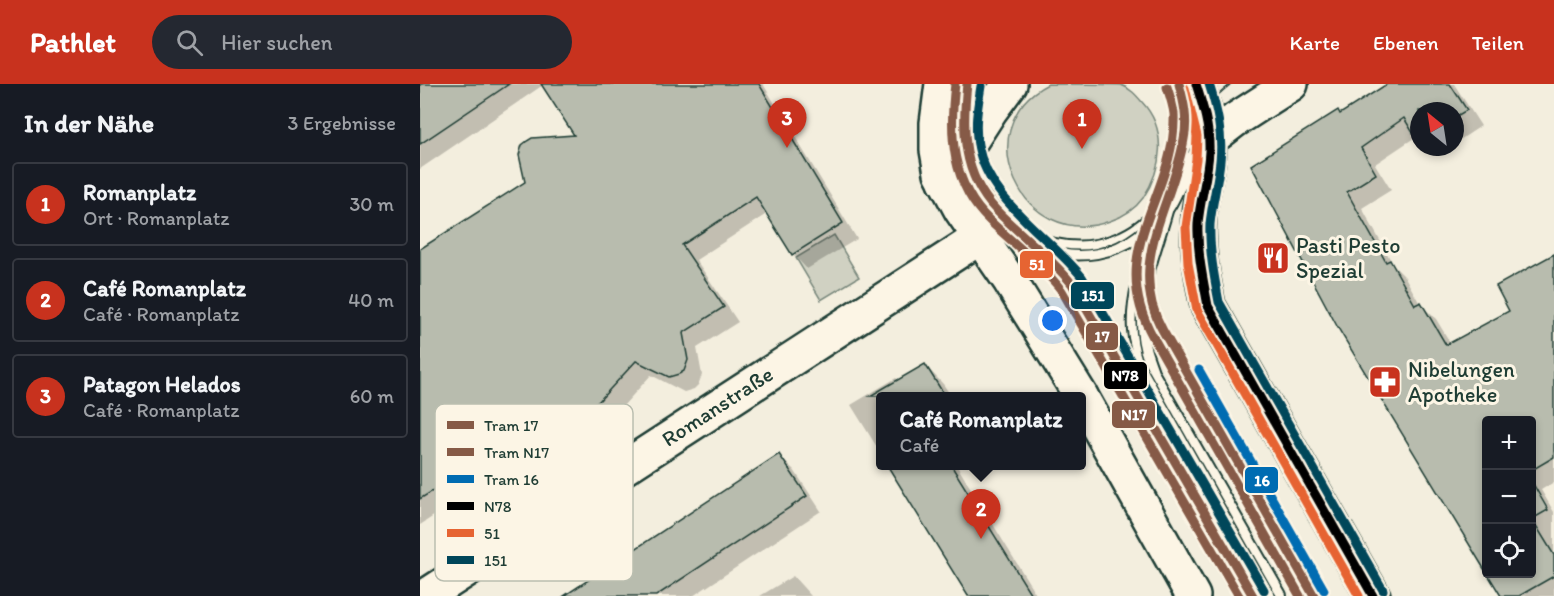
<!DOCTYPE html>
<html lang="de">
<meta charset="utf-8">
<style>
:root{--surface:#171b24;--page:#242831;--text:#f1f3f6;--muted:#9ea1a6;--line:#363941;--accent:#c8321e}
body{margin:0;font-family:Itim,sans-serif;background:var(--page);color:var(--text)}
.controls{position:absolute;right:18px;bottom:18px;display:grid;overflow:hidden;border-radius:6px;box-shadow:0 3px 9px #0003}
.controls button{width:54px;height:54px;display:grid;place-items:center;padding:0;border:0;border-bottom:2px solid var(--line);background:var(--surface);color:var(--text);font:30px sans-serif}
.compass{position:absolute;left:990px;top:18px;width:54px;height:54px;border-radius:50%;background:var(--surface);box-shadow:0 3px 9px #0003;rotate:330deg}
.you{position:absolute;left:633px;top:237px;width:21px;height:21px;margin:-15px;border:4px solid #fff;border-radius:50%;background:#1a73e8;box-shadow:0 0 0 9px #1a73e833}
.badge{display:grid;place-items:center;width:39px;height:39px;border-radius:50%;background:var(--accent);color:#fff;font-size:20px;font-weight:700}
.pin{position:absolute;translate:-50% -50px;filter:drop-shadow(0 2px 3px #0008)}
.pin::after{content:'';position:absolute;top:32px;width:21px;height:18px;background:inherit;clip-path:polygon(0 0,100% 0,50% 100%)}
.popup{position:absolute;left:456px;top:308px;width:210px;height:78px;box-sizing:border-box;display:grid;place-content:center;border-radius:6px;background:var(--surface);filter:drop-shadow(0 2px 4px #0005);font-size:20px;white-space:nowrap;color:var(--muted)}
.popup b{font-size:22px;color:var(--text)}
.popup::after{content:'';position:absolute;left:50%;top:100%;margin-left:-12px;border:12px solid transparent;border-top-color:var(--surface)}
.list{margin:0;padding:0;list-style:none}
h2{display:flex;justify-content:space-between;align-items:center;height:78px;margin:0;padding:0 24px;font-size:26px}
h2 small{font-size:20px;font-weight:400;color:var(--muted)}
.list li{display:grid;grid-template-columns:39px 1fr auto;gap:18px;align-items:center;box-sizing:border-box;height:84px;margin:0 12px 12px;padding:0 12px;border:2px solid var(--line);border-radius:6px}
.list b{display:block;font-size:22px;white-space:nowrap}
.list p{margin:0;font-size:20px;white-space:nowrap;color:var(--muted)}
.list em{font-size:20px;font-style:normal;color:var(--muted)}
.icon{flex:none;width:33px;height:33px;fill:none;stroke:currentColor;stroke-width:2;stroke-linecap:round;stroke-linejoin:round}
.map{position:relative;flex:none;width:1134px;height:512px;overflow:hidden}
header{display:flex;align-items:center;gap:36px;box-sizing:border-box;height:84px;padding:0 30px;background:var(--accent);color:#fff}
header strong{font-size:28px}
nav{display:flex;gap:33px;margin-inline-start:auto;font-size:21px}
.search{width:420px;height:54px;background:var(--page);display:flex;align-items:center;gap:15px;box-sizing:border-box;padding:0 21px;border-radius:33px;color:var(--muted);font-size:22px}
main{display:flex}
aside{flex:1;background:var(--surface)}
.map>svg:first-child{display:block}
.green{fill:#d0d1c2;stroke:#78877b;stroke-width:1.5}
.shadow{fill:#0003}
.building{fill:#b8bcae;stroke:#1f3d34;stroke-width:1.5}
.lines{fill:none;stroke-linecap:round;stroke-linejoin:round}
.lane-casing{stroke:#1f3d34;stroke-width:22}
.street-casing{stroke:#1f3d34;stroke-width:38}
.secondary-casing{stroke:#1f3d34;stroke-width:38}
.primary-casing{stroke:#1f3d34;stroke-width:38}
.lane{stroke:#fcf5e5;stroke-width:18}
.street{stroke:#fcf5e5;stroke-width:33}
.secondary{stroke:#fcf5e5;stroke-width:33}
.primary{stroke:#fcf5e5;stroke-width:33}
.tram{stroke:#1f3d34;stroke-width:1.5}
.bus-1-casing{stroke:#fcf5e5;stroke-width:14}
.bus-2-casing{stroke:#fcf5e5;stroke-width:14}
.bus-3-casing{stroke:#fcf5e5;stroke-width:14}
.bus-1{stroke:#000;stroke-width:9}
.bus-2{stroke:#e66432;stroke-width:9}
.bus-3{stroke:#00465a;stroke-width:9}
.tram-1-casing{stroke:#fcf5e5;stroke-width:14}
.tram-2-casing{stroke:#fcf5e5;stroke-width:14}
.tram-3-casing{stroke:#fcf5e5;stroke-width:14}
.tram-1{stroke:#865a46;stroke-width:9}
.tram-2{stroke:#865a46;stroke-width:9}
.tram-3{stroke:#006cb2;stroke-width:9}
.labels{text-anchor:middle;stroke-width:6;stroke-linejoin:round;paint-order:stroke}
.poi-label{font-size:22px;fill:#1f3d34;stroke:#fcf5e5;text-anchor:start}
.street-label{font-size:22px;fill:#1f3d34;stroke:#fcf5e5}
.key{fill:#fcf5e5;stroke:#babeb0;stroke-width:1.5}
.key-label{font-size:16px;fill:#1f3d34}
.line-badge{stroke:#fcf5e5;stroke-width:2}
.badge-label{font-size:16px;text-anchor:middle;font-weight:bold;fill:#fff}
</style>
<header>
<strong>Pathlet</strong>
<div class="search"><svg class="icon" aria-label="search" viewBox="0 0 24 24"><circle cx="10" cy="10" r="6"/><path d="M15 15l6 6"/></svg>Hier suchen</div>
<nav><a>Karte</a><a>Ebenen</a><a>Teilen</a></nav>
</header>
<main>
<aside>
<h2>In der Nähe<small>3 Ergebnisse</small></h2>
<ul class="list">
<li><span class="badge">1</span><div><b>Romanplatz</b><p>Ort · Romanplatz</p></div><em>30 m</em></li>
<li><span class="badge">2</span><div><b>Café Romanplatz</b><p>Café · Romanplatz</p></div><em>40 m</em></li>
<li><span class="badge">3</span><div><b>Patagon Helados</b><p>Café · Romanplatz</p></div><em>60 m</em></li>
</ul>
</aside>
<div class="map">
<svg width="1134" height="512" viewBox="0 0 1134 512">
<rect width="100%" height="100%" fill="#f3eede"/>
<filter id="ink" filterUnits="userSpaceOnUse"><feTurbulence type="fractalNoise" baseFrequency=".0167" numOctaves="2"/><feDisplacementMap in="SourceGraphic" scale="12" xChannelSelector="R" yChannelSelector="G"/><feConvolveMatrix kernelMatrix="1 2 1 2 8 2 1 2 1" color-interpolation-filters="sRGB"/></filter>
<g filter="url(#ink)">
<g class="green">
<path d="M 628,0 C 643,0 690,0 701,1 C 710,4 716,11 722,18 C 748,46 742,85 723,114 C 715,125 702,133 690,137 C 601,169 546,42 628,0 Z"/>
<polygon points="414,151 439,193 401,216 376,174"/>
</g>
<g class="shadow">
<polygon points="0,0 343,0 437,155 387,185 373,170 348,129 276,176 318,238 277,264 282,291 278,301 274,305 264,308 231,291 194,332 164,355 120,378 75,392 0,441 0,167 106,99 157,52 123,1 0,85"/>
<polygon points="969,0 1034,0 1061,42 1035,59 1035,27 999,27 999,55 997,52 955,80 971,106 942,124 974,182 985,193 1000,220 1016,235 1031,260 1091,227 1134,178 1134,398 1121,406 1134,428 1134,512 1082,512 1112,490 1112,336 1066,336 1066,486 909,223 921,31"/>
<polygon points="1007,63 1028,63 1015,71"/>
<polygon points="505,281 523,300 531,312 460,312 460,368 431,321 476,294 479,297"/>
<polygon points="359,372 374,386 401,427 273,512 146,512"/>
<polygon points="469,382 537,382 617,512 549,512"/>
<polygon points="373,492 391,512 340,512"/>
</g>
<g class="building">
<polygon points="0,0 89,0 0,60"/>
<polygon points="121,0 339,0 423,139 372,171 336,113 262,161 304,223 263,249 268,276 264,287 259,290 249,293 216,277 179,317 149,341 105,363 59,378 0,415 0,165 105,98 99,71 102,61 107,57 112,54 154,51"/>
<polygon points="967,0 1030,0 1047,26 1035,33 1035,27 999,27 998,57 984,34 941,64 956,90 927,108 966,178 970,176 995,221 1001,218 1026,261 1089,227 1076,202 1134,170 1134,373 1112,386 1112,336 1066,336 1066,488 918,244 831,81 918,26 920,30"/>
<polygon points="505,280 525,312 450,312"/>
<polygon points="359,370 387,412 236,512 144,512"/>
<polygon points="467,381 531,381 612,512 548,512"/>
<polygon points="1112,398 1128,426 1112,435 1134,471 1134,492 1099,512 1081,512 1067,489 1112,489"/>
</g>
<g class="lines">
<defs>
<g id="lane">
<path d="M 549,0 C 546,21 543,43 546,64 C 555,125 619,154 652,200 L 834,512"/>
<path d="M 744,123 C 734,160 714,207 717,246 C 718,261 725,276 730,291 L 857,512"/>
<path d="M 559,154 C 566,152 574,149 582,149 C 601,149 616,160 635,164 C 677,173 719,157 745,122 C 750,115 753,106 758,98 C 766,85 777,73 786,61"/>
</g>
<polyline id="street" points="6,512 559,154"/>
<g id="secondary">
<polyline points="789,56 815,36 871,0"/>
<polyline points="525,97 570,27 590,0"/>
</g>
<g id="primary">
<polyline points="522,0 517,39 517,66 521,89 541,126 590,197 661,312"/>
<path d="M 776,0 C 782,18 789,39 789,58 C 790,83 781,107 779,131 C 776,162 782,192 788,222 L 953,512"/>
<polyline points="662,314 773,512"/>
</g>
</defs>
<use href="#lane" class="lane-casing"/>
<use href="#street" class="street-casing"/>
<use href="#secondary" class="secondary-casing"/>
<use href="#primary" class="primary-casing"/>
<use href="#lane" class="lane"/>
<use href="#street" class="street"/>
<use href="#secondary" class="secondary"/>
<use href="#primary" class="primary"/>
<g class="tram">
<polyline points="546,11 549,0"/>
<path d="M 764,63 C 773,37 789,17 811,0"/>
<path d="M 591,139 C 648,185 709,171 747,110"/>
<path d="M 731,164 C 719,202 709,239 723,277 L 856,512"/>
</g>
<defs>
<g id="bus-1">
<path d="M 549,0 C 546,21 542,43 546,64 C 557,123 616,156 652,200 L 834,512"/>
<path d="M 776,0 C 783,22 790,44 789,67 C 788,92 780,115 778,140 C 777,168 783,195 788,222 L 953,512"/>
</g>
<g id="bus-2">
<path d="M 537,0 C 534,21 530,44 534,65 C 544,128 604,161 642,207 L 820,512"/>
<polyline points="765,4 777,52 776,75 766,143 768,179 777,226 939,512"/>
</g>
<g id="bus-3">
<path d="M 789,0 C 797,25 803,50 800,77 C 798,98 792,119 790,140 C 789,166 794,192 799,218 L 963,506"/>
<path d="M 561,2 C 558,21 554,42 558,61 C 568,117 628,151 662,193 L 844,506"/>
</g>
</defs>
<use href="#bus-1" class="bus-1-casing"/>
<use href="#bus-2" class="bus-2-casing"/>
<use href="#bus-3" class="bus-3-casing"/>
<use href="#bus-1" class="bus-1"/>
<use href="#bus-2" class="bus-2"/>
<use href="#bus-3" class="bus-3"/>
<defs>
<g id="tram-1">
<path d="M 547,0 C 542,46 542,90 576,126 C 601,152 630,172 652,200 L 833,512"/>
<path d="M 759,0 C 764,18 768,36 764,55 C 753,122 705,179 743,247 L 894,512"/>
</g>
<g id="tram-2">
<path d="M 535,0 C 529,50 531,100 570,137 C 594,160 621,180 642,207 L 819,512"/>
<path d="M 747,3 C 750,12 753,21 754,30 C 757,111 684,165 733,253 L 880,512"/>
</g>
<polyline id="tram-3" points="779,286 904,506"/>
</defs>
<use href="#tram-1" class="tram-1-casing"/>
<use href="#tram-2" class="tram-2-casing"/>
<use href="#tram-3" class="tram-3-casing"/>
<use href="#tram-1" class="tram-1"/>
<use href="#tram-2" class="tram-2"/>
<use href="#tram-3" class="tram-3"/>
</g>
</g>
<defs>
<symbol id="restaurant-square" viewBox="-11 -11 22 22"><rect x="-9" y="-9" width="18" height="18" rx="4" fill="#c8321e" stroke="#fcf5e5"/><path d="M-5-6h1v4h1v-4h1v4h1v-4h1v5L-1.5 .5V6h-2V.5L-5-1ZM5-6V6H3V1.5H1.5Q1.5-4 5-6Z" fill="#fff"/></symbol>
<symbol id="pharmacy-square" viewBox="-11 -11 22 22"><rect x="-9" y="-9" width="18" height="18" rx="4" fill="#c8321e" stroke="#fcf5e5"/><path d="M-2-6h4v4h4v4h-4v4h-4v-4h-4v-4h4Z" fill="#fff"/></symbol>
</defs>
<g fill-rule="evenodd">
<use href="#restaurant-square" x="834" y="155" width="38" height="38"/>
<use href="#pharmacy-square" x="946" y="279" width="38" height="38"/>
</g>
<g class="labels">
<g class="poi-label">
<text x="876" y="169">Pasti Pesto<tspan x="876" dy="25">Spezial</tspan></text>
<text x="988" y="293">Nibelungen<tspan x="988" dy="25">Apotheke</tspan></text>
</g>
<g class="street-label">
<text transform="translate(297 322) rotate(-33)" y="8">Romanstraße</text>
</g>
</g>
<rect x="15" y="320" width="198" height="177" rx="9" class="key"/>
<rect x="27" y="337" width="27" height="8" fill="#865a46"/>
<rect x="27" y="364" width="27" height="8" fill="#865a46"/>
<rect x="27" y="391" width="27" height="8" fill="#006cb2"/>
<rect x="27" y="418" width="27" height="8" fill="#000"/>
<rect x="27" y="445" width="27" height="8" fill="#e66432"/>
<rect x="27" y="472" width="27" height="8" fill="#00465a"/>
<g class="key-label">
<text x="64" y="347">Tram 17</text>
<text x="64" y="374">Tram N17</text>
<text x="64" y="401">Tram 16</text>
<text x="64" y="428">N78</text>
<text x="64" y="455">51</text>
<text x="64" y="482">151</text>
</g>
<g class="line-badge">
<rect x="599" y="166" width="35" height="29" rx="6" fill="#e66432"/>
<rect x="650" y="197" width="45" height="29" rx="6" fill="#00465a"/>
<rect x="665" y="238" width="34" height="29" rx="6" fill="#865a46"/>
<rect x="683" y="277" width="45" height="29" rx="6" fill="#000"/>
<rect x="691" y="316" width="45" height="29" rx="6" fill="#865a46"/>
<rect x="824" y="382" width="35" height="28" rx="6" fill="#006cb2"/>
</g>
<g class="badge-label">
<text x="617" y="186">51</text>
<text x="673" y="217">151</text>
<text x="682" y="258">17</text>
<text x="705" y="297">N78</text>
<text x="714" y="336">N17</text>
<text x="842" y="402">16</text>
</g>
</svg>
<div class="controls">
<button>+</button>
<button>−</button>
<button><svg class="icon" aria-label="locate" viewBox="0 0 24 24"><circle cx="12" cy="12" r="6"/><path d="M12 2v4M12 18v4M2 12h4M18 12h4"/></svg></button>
</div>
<svg class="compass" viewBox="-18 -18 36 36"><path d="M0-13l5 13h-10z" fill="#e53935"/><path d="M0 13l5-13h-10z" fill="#9ea1a6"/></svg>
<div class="you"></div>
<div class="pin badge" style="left:662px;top:65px">1</div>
<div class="pin badge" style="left:561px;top:455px">2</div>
<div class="popup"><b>Café Romanplatz</b>Café</div>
<div class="pin badge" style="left:367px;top:64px">3</div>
</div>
</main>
